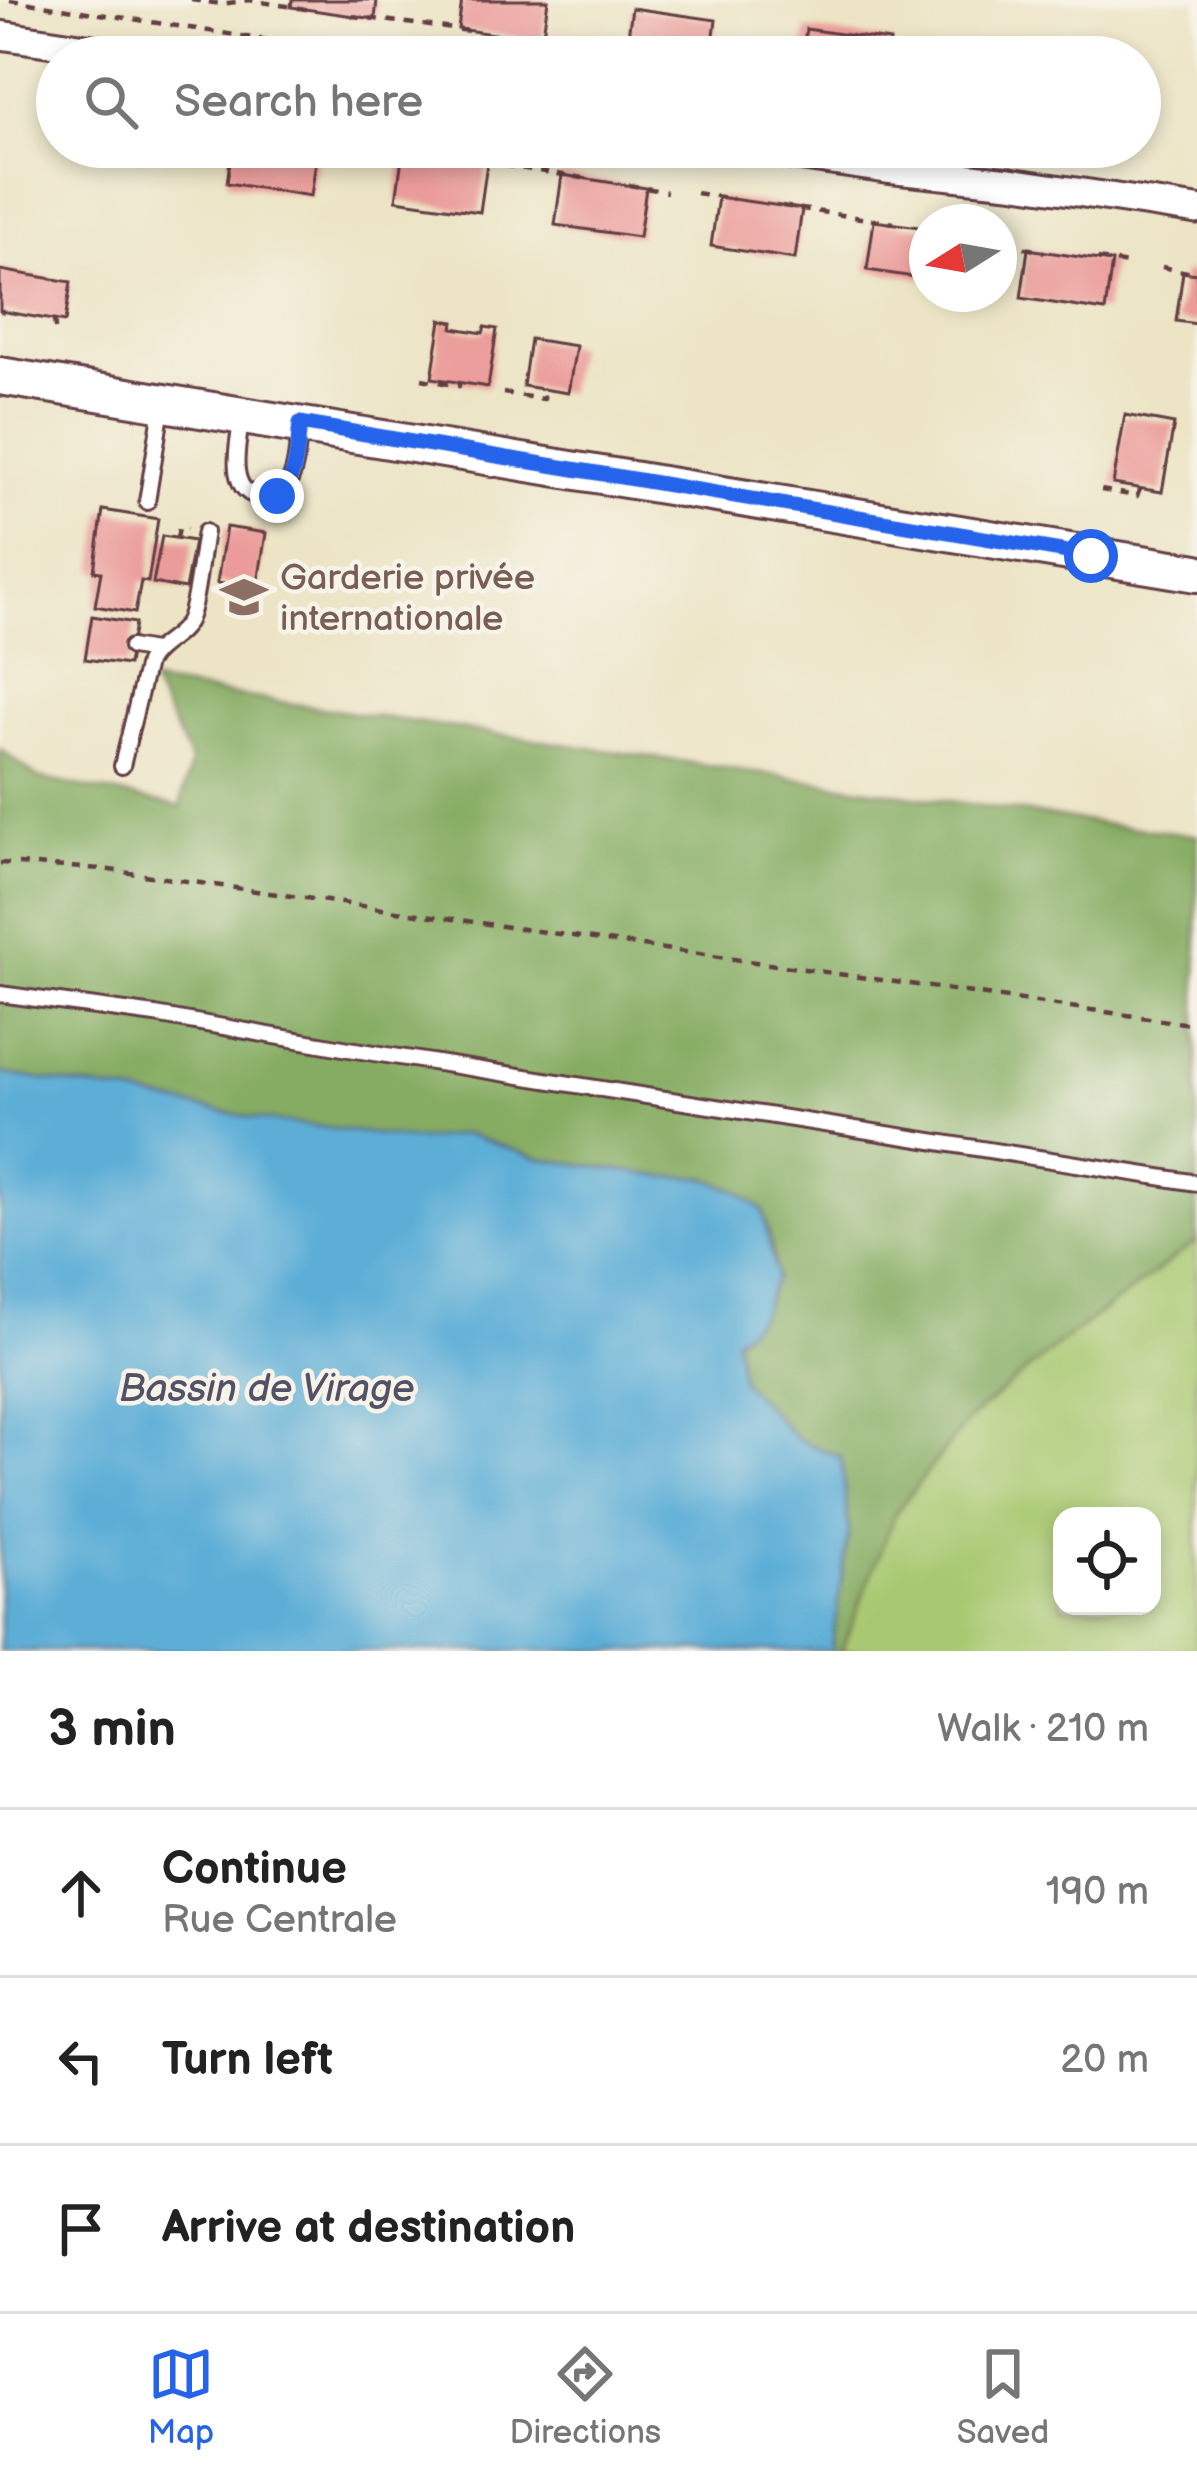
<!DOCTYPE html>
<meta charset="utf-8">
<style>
:root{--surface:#fff;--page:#f2f2f2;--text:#222;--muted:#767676;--line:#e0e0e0;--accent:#2563eb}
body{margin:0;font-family:"Balsamiq Sans",sans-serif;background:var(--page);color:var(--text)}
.controls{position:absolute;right:36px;bottom:36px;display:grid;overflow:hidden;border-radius:24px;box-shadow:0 6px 18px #0003}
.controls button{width:108px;height:108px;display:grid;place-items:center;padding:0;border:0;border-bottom:3px solid var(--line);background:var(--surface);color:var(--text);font:60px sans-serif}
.compass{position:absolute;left:909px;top:204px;width:108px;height:108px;border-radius:50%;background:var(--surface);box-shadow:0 6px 18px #0003;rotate:259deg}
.stop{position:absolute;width:36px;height:36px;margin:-27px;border:9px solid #2563eb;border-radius:50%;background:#fff}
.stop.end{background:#2563eb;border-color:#fff;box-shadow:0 3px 12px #0008}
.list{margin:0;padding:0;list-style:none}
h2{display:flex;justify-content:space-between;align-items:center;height:156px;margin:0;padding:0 48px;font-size:51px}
h2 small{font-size:39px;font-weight:400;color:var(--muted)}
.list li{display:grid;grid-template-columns:78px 1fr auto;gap:36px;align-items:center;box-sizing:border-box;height:168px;padding:0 48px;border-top:3px solid var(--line)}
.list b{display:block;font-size:45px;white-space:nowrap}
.list p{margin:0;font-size:39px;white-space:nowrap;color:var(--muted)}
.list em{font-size:39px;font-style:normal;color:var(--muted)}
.icon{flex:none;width:66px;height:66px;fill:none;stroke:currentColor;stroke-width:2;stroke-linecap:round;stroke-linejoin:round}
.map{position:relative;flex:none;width:1197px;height:1651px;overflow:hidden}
.search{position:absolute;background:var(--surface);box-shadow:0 6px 18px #0003;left:36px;right:36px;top:36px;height:132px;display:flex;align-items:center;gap:30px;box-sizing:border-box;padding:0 42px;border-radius:66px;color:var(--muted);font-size:45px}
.sheet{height:660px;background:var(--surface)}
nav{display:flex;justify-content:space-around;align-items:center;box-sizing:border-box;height:168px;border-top:3px solid var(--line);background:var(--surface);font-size:33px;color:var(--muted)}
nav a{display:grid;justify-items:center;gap:6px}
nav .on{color:var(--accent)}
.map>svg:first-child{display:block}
.green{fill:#a7c870;stroke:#78744e;stroke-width:3;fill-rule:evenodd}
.forest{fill:#85ac62;stroke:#686646;stroke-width:3}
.water{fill:#5daed7;stroke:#546681;stroke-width:3}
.building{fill:#eb9b99}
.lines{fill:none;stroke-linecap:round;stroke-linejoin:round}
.lane-casing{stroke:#623d42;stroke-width:20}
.street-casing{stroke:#623d42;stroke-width:33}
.secondary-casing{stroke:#623d42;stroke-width:42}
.path{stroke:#623d42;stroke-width:4.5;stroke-dasharray:9 9;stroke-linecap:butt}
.lane{stroke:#fff;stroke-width:14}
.street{stroke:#fff;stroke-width:27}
.secondary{stroke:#fff;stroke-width:36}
.route{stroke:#2563eb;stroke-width:15}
.labels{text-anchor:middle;stroke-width:9;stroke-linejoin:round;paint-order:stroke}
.education-label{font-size:36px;fill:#785e54;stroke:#f7f3e8;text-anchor:start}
.water-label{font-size:39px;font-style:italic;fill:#515167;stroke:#f7f3e8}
</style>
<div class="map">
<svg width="1197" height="1651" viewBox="0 0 1197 1651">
<rect width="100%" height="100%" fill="#f7f3e8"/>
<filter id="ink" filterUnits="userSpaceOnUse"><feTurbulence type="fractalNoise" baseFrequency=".00833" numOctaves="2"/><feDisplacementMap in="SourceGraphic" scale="24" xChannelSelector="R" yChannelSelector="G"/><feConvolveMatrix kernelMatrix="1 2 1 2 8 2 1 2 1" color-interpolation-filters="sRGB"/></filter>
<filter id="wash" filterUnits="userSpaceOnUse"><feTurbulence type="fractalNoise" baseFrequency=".004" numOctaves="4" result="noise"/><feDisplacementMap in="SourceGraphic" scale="48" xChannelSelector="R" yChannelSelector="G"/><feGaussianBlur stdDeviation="2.7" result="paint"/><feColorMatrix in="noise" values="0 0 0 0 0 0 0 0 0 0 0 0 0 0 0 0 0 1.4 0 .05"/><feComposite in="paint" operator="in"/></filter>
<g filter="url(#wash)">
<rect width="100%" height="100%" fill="#ece4c5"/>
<path class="green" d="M 1197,1241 L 1197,1651 L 841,1651 L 895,1513 L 969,1419 L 1060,1343 ZM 1062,1516 L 1152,1516 L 1152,1606 L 1062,1606 Z"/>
<path class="forest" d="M 151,683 L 1117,826 L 1197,835 L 1197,1241 L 1060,1343 L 969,1419 L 895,1513 L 841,1651 L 831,1651 L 849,1530 L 797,1439 L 741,1380 L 735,1339 C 784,1294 779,1270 763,1210 L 703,1177 L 666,1177 L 537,1158 L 465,1134 L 420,1140 L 258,1119 L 125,1093 L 0,1073 L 0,749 L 38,778 L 180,807 L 191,761 Z"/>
<polygon class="water" points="0,1073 125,1093 258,1119 420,1140 465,1134 537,1158 666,1177 703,1177 738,1191 763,1210 776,1276 760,1316 735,1339 741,1380 797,1439 841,1457 849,1530 831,1651 0,1651"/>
<g id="blocks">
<g class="building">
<polygon points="292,0 377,0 375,19 291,7"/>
<polygon points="462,0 548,0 542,41 458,29"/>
<polygon points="632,8 716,20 711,57 625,57"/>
<polygon points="806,29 890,41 888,57 802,57"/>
<polygon points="81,147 146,147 145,159 81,150"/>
<polygon points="232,147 318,147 311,196 227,183"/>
<polygon points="403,151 487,163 480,212 396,200"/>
<polygon points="562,175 646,188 639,237 555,225"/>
<polygon points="718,197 802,209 795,259 711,246"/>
<polygon points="874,221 927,228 927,279 867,270"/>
<polygon points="1028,249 1112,262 1105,311 1021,298"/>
<polygon points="0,270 71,282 65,322 0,311"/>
<polygon points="1183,272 1197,274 1197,324 1176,321"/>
<polygon points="441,320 454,322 453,328 483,333 485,327 497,329 488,387 432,378"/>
<polygon points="530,339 576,346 568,393 523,386"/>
<polygon points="1125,415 1174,424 1162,492 1113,484"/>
<polygon points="103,510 158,519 148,582 141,581 135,613 95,606 101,572 94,571"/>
<polygon points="226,527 266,533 257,589 217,583"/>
<polygon points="162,536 194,541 185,589 153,583"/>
<polygon points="92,616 135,623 128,665 85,659"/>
</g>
</g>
</g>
<g filter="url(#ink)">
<use href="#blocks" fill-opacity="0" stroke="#623d42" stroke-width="3"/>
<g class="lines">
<defs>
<g id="lane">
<path d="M 242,418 C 238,442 224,497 265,497 C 276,497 283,494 288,484 C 297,469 297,446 300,428"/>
<polyline points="147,502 162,407"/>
<polyline points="131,647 154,651"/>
<path d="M 122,766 L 147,663 C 158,643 180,638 188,621 C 196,605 201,553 205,532"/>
<polyline points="0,994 155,1015 349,1049 1197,1183"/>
</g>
<g id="street">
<polyline points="0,35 146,57"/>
<polyline points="737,147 886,169 1010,182 1197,210"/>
</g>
<polyline id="secondary" points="0,376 1197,573"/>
</defs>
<use href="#lane" class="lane-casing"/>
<use href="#street" class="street-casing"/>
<use href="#secondary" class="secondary-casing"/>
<g class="path">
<polyline points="10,0 376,57"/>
<polyline points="191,0 222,4 249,0 312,10"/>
<polyline points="352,16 477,32"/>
<polyline points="520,38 623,57"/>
<polyline points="43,94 57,96"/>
<polyline points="468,160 583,178"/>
<polyline points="629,185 667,192"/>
<polyline points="696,193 733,199"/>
<polyline points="782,206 894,223"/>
<polyline points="1007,244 1044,252"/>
<polyline points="1098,259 1128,264"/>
<polyline points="1162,267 1197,274"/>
<polyline points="0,312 4,311"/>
<polyline points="54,320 56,336"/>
<polyline points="422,379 459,386 459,383"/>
<polyline points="503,393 544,399 545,389"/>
<polyline points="1101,490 1137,496 1140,489"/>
<polyline points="177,538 179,528 187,529"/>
<polyline points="0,863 102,869 1197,1025"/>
</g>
<use href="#lane" class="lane"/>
<use href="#street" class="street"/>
<use href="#secondary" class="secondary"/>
</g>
</g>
<g class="lines" filter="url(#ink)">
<path class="route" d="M 277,496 C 298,480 297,448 300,423 L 1091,556"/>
</g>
<defs>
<symbol id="school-bare" viewBox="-9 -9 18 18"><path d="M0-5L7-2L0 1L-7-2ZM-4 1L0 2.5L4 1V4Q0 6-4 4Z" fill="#8d6e63" stroke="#f7f3e8" stroke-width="2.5" paint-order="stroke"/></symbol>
</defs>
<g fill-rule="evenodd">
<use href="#school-bare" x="211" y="564" width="66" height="66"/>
</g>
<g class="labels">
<g class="education-label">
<text x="280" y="589">Garderie privée<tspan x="280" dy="41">internationale</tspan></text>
</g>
<g class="water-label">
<text x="267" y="1401">Bassin de Virage</text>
</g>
</g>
</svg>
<div class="controls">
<button><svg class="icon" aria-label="locate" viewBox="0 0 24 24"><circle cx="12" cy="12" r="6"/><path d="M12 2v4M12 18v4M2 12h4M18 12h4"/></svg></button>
</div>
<svg class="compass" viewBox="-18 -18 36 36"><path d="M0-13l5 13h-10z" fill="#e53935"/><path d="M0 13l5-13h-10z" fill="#767676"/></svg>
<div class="stop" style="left:1091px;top:556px"></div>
<div class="stop end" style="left:277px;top:496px"></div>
<div class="search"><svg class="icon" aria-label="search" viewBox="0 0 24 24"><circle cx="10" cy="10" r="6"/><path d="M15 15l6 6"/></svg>Search here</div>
</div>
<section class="sheet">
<h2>3 min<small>Walk · 210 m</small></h2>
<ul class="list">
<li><svg class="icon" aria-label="ahead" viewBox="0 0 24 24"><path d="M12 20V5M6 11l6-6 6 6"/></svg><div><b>Continue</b><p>Rue Centrale</p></div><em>190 m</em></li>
<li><svg class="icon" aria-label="left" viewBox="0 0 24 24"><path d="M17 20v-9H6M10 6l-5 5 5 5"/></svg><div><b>Turn left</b></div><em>20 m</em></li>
<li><svg class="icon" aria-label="arrive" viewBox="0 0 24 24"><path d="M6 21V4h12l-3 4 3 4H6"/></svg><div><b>Arrive at destination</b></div></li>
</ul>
</section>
<nav>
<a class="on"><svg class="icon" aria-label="map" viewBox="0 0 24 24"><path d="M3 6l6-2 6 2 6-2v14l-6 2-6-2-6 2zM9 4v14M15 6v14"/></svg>Map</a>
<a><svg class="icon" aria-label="directions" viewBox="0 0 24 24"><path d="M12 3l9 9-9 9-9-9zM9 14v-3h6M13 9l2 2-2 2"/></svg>Directions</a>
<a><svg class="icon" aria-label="saved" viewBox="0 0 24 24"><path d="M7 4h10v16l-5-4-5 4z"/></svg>Saved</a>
</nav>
